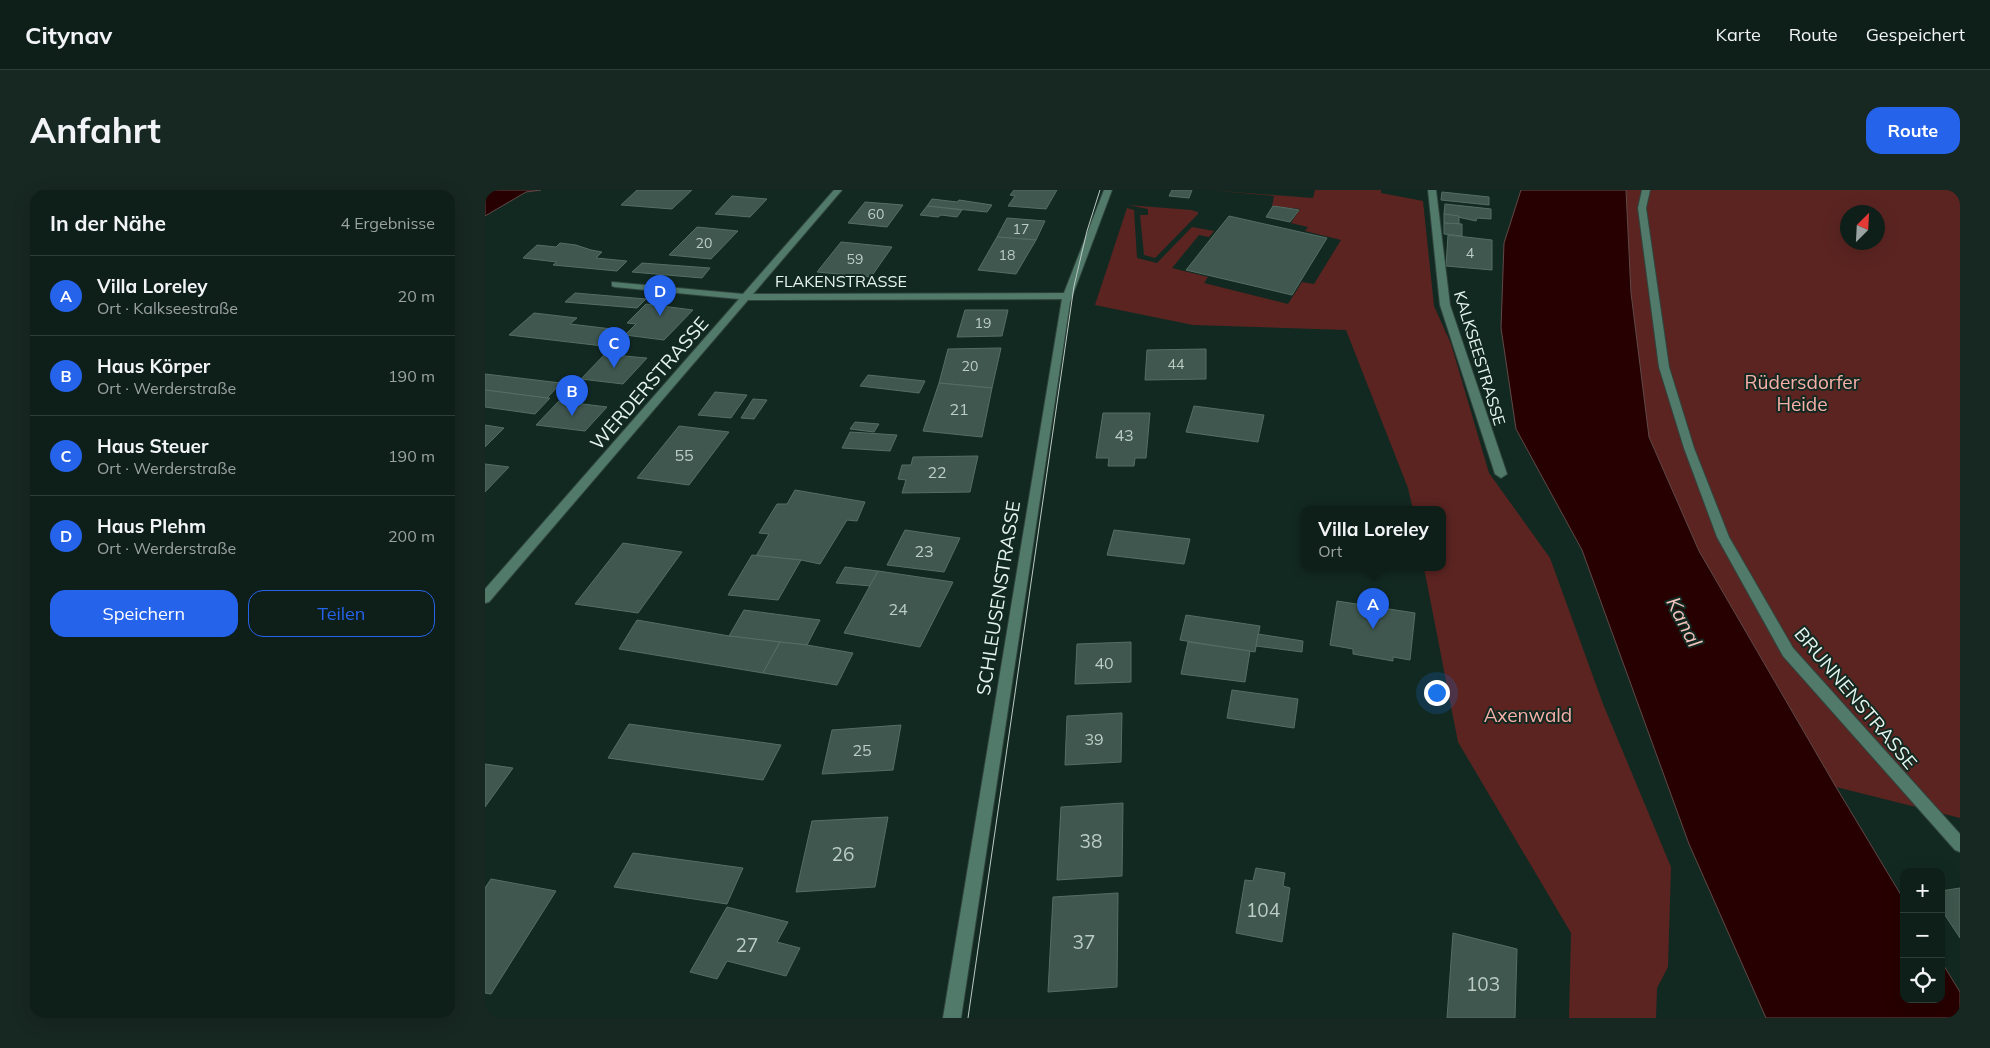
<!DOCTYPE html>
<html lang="de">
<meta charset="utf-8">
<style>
:root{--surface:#0e1f19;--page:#172722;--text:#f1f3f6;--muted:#9ba2a2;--line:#2e3d38;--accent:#2563eb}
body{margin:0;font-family:Mulish,sans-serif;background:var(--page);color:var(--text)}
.controls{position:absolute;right:15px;bottom:15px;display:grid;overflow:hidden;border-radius:10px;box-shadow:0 5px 20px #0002}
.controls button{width:45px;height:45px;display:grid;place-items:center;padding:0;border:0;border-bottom:1px solid var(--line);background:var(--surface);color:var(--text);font:25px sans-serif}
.compass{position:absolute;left:1355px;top:15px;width:45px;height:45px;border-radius:50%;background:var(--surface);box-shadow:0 5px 20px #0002;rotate:24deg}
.you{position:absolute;left:951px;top:502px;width:18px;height:18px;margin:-12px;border:4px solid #fff;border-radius:50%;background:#1a73e8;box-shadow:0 0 0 8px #1a73e833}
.badge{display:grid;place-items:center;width:32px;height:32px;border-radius:50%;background:var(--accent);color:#fff;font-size:16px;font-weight:700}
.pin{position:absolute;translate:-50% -41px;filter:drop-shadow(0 1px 2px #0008)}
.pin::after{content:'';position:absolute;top:26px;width:18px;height:15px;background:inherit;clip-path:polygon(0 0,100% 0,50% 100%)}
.popup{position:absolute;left:816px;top:316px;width:145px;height:65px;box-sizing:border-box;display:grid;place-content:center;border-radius:10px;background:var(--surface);filter:drop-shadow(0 1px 4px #0005);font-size:16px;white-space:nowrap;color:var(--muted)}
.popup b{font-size:19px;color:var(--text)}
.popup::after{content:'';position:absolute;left:50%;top:100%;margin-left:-10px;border:10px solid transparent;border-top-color:var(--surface)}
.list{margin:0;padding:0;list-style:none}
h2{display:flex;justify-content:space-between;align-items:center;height:65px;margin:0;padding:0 20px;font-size:21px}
h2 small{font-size:16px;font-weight:400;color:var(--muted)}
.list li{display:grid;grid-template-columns:32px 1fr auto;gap:15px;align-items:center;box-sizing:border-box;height:80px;padding:0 20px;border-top:1px solid var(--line)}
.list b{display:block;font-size:19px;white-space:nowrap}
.list p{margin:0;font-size:16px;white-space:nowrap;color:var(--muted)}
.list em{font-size:16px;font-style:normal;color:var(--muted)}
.actions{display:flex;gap:10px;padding:15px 20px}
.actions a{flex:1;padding:11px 0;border:1px solid var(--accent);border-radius:15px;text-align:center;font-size:18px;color:var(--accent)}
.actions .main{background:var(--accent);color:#fff}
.icon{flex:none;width:28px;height:28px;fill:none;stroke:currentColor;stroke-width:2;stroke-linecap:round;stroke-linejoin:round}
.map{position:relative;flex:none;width:1475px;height:828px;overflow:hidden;border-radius:15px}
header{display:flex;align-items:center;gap:30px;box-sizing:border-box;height:70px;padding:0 25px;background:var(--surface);border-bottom:1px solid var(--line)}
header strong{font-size:24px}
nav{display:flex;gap:28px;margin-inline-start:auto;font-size:18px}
.intro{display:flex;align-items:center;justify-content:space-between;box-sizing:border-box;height:120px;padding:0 30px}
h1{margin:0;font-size:35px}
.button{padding:12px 22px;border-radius:15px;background:var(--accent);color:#fff;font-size:18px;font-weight:700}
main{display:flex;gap:30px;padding:0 30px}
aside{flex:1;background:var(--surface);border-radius:15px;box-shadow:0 5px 20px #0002}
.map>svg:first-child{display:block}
.green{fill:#5b2421;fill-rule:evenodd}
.water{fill:#270001;stroke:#604948}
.building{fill:#3f574e;stroke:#556e64}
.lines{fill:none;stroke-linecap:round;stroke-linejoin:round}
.minor-casing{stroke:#30453e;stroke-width:2}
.minor{fill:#527a6b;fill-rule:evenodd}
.tram{stroke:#bbcbc4;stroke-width:1}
.labels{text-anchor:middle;stroke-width:4;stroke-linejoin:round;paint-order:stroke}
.far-number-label{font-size:14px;fill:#bccdc6}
.far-street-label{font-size:16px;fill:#e6f4ee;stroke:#122921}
.number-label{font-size:16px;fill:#bccdc6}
.park-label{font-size:19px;fill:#f8afa8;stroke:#122921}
.street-label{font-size:19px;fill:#e6f4ee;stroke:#122921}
.near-number-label{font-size:19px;fill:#bccdc6}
.water-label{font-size:20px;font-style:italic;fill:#f6c4bf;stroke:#122921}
</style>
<header>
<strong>Citynav</strong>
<nav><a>Karte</a><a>Route</a><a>Gespeichert</a></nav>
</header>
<div class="intro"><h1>Anfahrt</h1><a class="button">Route</a></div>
<main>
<aside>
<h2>In der Nähe<small>4 Ergebnisse</small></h2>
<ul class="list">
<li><span class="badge">A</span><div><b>Villa Loreley</b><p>Ort · Kalkseestraße</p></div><em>20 m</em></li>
<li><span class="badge">B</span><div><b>Haus Körper</b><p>Ort · Werderstraße</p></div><em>190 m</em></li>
<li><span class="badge">C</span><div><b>Haus Steuer</b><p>Ort · Werderstraße</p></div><em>190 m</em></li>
<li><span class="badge">D</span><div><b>Haus Plehm</b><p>Ort · Werderstraße</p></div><em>200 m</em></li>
</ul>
<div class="actions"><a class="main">Speichern</a><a>Teilen</a></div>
</aside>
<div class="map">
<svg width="1475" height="828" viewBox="0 0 1475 828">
<rect width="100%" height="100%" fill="#122921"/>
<g class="green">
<polygon points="722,0 828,8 830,0 896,0 896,3 938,11 949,116 966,154 1004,283 1065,368 1118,514 1186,677 1183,777 1172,798 1171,828 1084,828 1086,743 973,552 939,378 957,378 957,320 928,320 923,298 861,140 708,135 610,115 642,18 649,20 652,68 672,73 707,37 729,41 724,47 714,45 687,78 723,87 719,93 803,114 817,92 829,94 856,50 820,41 823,37 806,33 815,19 787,16 789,6"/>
<path d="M 1141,0 L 1475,0 L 1475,628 L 1351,597 L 1214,361 L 1164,247 L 1146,103 ZM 1362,22 L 1392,22 L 1392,52 L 1362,52 Z"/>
<polygon points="643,15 706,20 713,22 713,24 670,68 659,65 655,25 663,25 663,19"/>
</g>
<g class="water">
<polygon points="0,0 56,0 41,2 0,26"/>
<polygon points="1036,0 1141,0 1146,103 1164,247 1214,361 1351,597 1419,710 1419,809 1456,809 1456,771 1475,802 1475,828 1281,828 1204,654 1097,360 1031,239 1016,138 1019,53"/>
</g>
<g class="building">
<polygon points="152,0 207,0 187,19 136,15"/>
<polygon points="529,0 572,0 561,19 523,16 530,6 525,5"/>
<polygon points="687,0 707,0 704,8 684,6"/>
<polygon points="957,2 1004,7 1004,15 956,10"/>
<polygon points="247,6 282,9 265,27 230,24"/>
<polygon points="447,9 472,12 474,10 507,15 502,22 442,16"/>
<polygon points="380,12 418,15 402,37 363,33"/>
<polygon points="960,14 1006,19 1006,29 992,28 991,31 959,24"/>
<polygon points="442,16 477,20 472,27 456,25 453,27 435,25"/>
<polygon points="788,16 802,18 814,20 805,32 781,27"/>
<polygon points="959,24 974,26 974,34 959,33"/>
<polygon points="744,26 842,48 807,105 701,80"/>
<polygon points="522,28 560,31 551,50 512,47"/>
<polygon points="959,33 977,34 977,46 959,44"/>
<polygon points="212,37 253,41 226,69 184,65"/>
<polygon points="963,45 1007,50 1007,80 961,76"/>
<polygon points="512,47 551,50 531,84 493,80"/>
<polygon points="356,52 407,57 386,87 332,82"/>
<polygon points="75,53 91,55 106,60 117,62 111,68 142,71 132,81 68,75 72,72 38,68 52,55 71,57"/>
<polygon points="157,73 225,78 217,88 147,82"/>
<polygon points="90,103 161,109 152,118 80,112"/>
<polygon points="161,114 208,120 179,150 140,145 151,134 142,133"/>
<polygon points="480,120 523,120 517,146 472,147"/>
<polygon points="49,123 92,128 85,134 135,140 118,156 24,145"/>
<polygon points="516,158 507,198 454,193 463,159"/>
<polygon points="721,159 721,189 660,190 662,160"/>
<polygon points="120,164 150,167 162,168 138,194 96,189"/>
<polygon points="0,184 76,193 62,208 0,200"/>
<polygon points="383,185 440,191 434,203 375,196"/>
<polygon points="454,193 507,198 497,247 438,241"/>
<polygon points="0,200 62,208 65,208 50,224 0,217"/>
<polygon points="230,202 262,205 246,228 213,225"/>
<polygon points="268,209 282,210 269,229 256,228"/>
<polygon points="74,211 122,217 100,241 51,235"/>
<polygon points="709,216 779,225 773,252 701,242"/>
<polygon points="618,223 665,223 661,268 650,268 649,276 623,276 624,268 611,268"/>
<polygon points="370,232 394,234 389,242 365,239"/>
<polygon points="0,235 19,238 0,257"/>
<polygon points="194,236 244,242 204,295 152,288"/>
<polygon points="365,242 412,245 405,261 357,258"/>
<polygon points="493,266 485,302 417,303 421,290 413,289 417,275 426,275 428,267"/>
<polygon points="0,274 24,277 0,302"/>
<polygon points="310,300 380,312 372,331 362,330 335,374 316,370 271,366 284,344 274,343 292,314 302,314"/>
<polygon points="420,340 475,348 459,382 402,375"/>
<polygon points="629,340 705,349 699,374 622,365"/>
<polygon points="138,353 197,362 153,423 90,414"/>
<polygon points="267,365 316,370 293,410 243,405"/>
<polygon points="360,377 393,381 386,396 351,393"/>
<polygon points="393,381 468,392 435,457 359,443"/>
<polygon points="852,411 930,423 925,470 908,467 908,471 868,464 868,459 845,455"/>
<polygon points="259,420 335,430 322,455 244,446"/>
<polygon points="701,425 775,436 770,462 695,450"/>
<polygon points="152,430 244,446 295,452 278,483 134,459"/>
<polygon points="773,444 818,451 817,462 771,456"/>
<polygon points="295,452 322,455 368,463 352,495 278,483"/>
<polygon points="646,452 646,492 590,494 592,454"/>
<polygon points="703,452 765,461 760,492 696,484"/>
<polygon points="747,500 813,509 809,538 742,528"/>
<polygon points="637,523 636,572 580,575 582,526"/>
<polygon points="144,534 296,555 278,590 123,568"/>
<polygon points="416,535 408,580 337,584 347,540"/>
<polygon points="0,574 28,578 0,617"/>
<polygon points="638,613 637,686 572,690 576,617"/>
<polygon points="403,627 390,697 311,702 327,631"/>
<polygon points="148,663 258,678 242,714 129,697"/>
<polygon points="771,678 800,683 798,696 805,698 797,752 751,743 760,690 768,691"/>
<polygon points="6,689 71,701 6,804 0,803 0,698"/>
<polygon points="1475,698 1475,748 1456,719 1456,701"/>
<polygon points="633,703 632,797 563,802 568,707"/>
<polygon points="242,717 303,732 292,752 315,758 301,786 242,771 232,789 205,782"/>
<polygon points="968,743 1032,759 1030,828 962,828"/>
</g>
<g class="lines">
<defs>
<g id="minor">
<polygon points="349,0 357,0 268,104 579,103 619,0 627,0 585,112 476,828 458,828 577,109 263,110 4,412 0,413 0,399 254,109 130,97 127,96 127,92 258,104"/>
<polygon points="943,0 951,0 965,115 1022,284 1016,288 1010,284 955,115"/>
<polygon points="1157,0 1165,0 1161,18 1184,177 1209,258 1244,347 1308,458 1475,644 1475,662 1470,660 1298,466 1232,347 1199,258 1174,177 1153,18"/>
</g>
</defs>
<use href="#minor" class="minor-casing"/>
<use href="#minor" class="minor"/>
<polyline class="tram" points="483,828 589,96 602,41 615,0"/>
</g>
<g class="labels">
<g class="far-number-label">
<text x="391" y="29">60</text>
<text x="536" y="44">17</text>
<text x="219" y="58">20</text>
<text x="985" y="68">4</text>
<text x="522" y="70">18</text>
<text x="370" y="74">59</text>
<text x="498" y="138">19</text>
<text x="691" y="179">44</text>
<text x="485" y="181">20</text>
</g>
<g class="far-street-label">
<text x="356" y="97">FLAKENSTRASSE</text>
<text transform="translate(995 168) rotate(73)" y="6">KALKSEESTRASSE</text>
</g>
<g class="number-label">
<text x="474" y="225">21</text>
<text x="639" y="251">43</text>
<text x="199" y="271">55</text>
<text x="452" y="288">22</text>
<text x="439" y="367">23</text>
<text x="413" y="425">24</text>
<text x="619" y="479">40</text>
<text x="609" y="555">39</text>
<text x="377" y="566">25</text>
</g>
<g class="park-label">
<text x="1317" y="199">Rüdersdorfer<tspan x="1317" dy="22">Heide</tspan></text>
<text x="1043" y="532">Axenwald</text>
</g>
<g class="street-label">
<text transform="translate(164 193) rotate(-49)" y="7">WERDERSTRASSE</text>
<text transform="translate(513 408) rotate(-81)" y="7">SCHLEUSENSTRASSE</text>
<text transform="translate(1371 508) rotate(50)" y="7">BRUNNENSTRASSE</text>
</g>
<g class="near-number-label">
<text x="606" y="658">38</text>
<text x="358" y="671">26</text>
<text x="778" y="727">104</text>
<text x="599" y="759">37</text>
<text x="262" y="762">27</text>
<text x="998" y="801">103</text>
</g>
<g class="water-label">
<text transform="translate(1199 432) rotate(63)" y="7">Kanal</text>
</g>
</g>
</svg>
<div class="controls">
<button>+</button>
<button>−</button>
<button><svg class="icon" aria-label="locate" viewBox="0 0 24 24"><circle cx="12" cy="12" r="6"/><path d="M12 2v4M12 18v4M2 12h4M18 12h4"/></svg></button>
</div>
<svg class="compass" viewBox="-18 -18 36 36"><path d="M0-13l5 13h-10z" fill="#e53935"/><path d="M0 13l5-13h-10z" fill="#9ba2a2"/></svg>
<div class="you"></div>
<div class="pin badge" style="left:888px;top:439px">A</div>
<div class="popup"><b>Villa Loreley</b>Ort</div>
<div class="pin badge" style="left:87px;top:226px">B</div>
<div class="pin badge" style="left:129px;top:178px">C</div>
<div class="pin badge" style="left:175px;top:126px">D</div>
</div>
</main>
